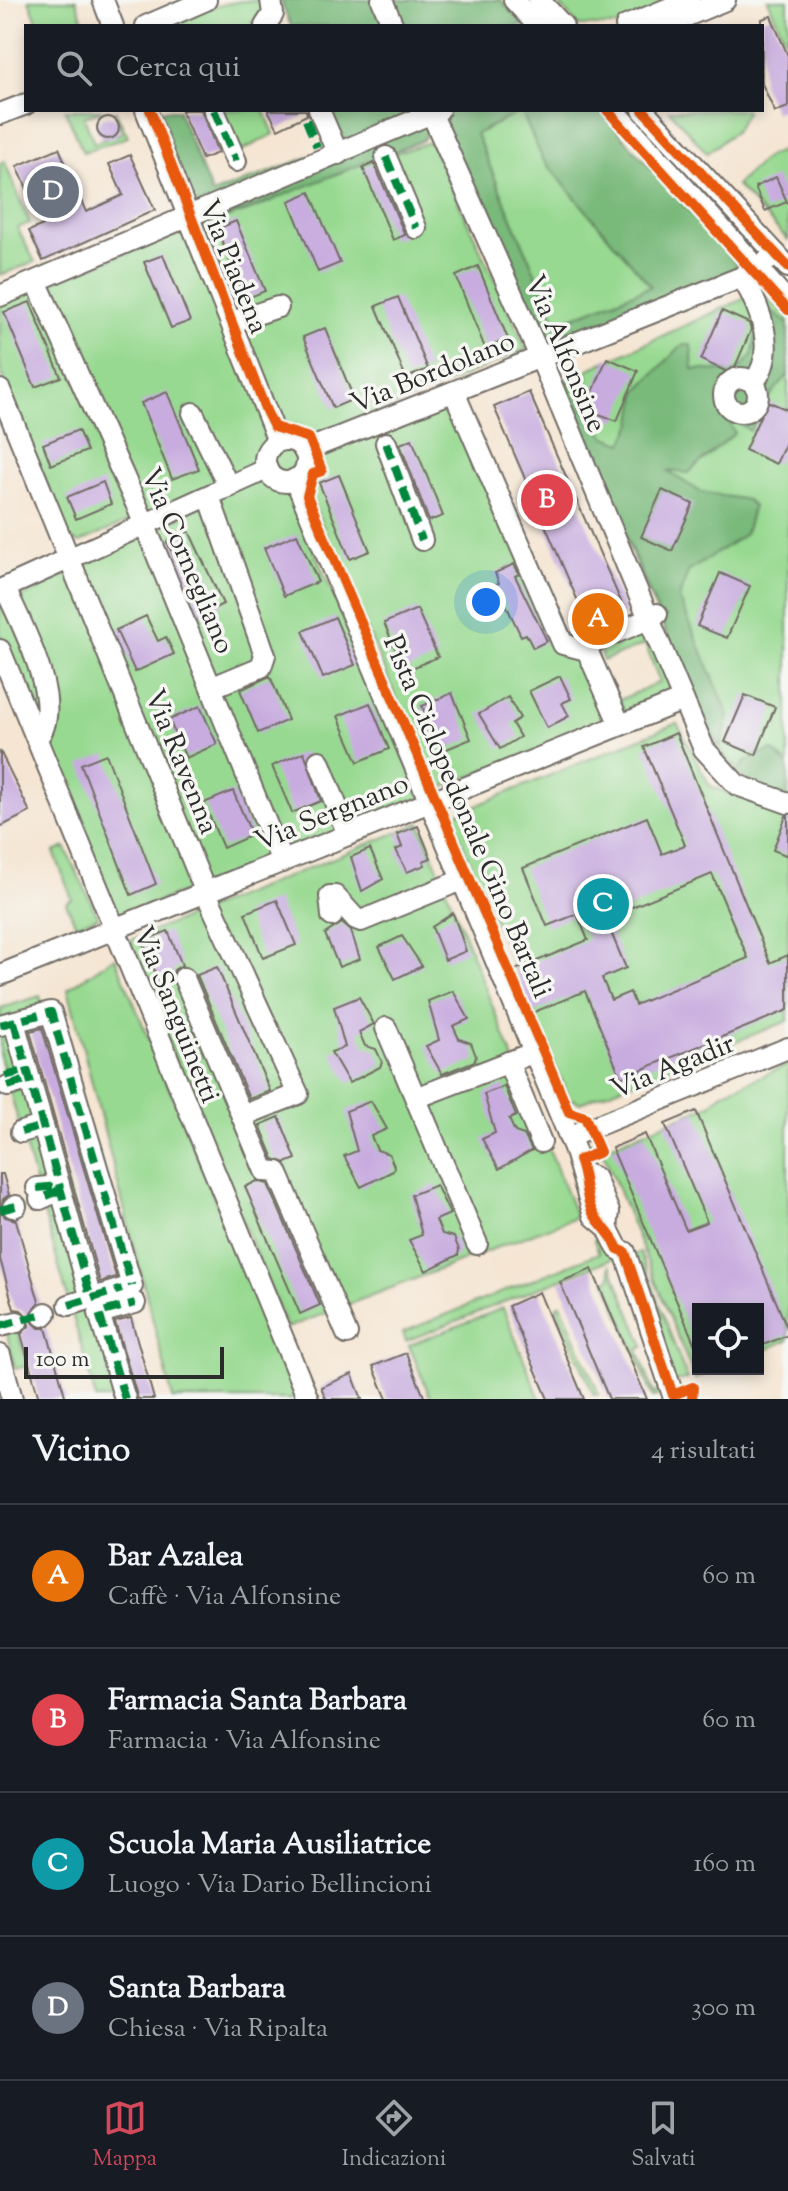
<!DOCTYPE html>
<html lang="it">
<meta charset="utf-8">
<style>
:root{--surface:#171b24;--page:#20242c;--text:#f1f3f6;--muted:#9ea1a6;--line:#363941;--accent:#d1495b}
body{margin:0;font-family:"Sorts Mill Goudy",serif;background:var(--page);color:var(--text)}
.controls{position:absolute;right:24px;bottom:24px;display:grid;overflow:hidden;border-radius:0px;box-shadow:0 4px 12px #0003}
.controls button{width:72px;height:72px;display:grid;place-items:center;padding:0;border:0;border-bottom:2px solid var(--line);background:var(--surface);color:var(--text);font:40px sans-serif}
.scale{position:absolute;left:24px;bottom:20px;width:200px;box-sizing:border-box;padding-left:8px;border:4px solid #2b2b2b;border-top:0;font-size:22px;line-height:28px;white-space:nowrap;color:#2b2b2b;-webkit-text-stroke:6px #f6f6f2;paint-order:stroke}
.you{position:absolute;left:486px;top:602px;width:28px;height:28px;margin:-20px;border:6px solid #fff;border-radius:50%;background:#1a73e8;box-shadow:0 0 0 12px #1a73e833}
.badge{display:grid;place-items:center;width:52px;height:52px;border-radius:50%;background:var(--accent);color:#fff;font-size:26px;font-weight:700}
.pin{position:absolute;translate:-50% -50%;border:4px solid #fff;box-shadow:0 2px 8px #0006}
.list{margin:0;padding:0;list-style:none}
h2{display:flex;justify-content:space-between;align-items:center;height:104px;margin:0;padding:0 32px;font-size:34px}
h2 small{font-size:26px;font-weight:400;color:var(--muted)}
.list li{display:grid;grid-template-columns:52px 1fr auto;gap:24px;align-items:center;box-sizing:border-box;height:144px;padding:0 32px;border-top:2px solid var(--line)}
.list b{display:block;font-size:30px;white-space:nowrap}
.list p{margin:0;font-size:26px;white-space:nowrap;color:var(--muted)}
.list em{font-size:26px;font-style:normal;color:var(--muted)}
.icon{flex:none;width:44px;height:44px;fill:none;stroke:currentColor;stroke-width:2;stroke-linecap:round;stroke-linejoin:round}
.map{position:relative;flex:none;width:788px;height:1399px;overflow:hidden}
.search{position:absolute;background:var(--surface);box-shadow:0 4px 12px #0003;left:24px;right:24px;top:24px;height:88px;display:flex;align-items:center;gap:20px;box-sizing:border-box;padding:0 28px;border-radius:0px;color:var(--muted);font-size:30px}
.sheet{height:680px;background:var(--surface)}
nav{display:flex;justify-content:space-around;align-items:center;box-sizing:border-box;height:112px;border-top:2px solid var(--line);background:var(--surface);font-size:22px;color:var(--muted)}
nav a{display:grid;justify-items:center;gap:4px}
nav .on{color:var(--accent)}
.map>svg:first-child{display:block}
.green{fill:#97d990;stroke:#61825e;stroke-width:2}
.forest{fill:#79b97a;stroke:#527252;stroke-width:2;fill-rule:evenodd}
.building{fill:#c8acdf;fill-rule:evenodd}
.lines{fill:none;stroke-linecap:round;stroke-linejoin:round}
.minor-casing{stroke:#726c65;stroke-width:24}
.minor{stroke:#fff;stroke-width:20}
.quiet{stroke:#00873e;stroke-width:8;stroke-dasharray:16 8;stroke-linecap:butt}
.cycleway-casing{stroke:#f6f6f2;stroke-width:15}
.cycleway{stroke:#e8590c;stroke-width:10}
.labels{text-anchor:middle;stroke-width:7;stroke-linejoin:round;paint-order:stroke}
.street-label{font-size:28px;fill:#2b2b2b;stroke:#f6f6f2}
</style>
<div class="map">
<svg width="788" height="1399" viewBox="0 0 788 1399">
<rect width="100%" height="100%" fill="#f6f6f2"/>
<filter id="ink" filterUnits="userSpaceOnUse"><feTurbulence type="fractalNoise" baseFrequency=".0125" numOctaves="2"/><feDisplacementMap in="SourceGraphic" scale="16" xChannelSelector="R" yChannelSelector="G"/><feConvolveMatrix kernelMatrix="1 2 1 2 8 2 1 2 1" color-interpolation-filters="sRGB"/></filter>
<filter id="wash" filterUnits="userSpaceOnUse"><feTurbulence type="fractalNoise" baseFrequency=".006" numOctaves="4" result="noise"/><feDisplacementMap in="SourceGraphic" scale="32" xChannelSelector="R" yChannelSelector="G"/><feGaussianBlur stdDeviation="1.8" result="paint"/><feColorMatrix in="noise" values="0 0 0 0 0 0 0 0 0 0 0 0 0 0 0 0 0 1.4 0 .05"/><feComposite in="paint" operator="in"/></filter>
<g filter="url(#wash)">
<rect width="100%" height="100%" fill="#f5e5d2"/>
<g class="green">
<polygon points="29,0 76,0 85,26 39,26"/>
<path d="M 262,0 L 268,12 L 248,26 L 167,26 C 198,11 226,0 262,0 Z"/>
<polygon points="555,0 669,0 670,5 615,26 579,26"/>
<polygon points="768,0 788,0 788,46"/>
<polygon points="65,110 102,110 84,117 94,143 122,133 115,110 128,137 83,152"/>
<polygon points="223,110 264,110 274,134 239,152"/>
<polygon points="669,110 745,110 746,112 735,131 707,153"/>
<polygon points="522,111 543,160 651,286 557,324 476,134"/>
<polygon points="430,142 527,349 309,443 271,434 256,461 240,473 79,543 69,538 0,369 0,305 45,284 185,231 254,209 327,175"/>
<polygon points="788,148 788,240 736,185 766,157"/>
<polygon points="4,161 30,223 17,228 35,262 0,275 0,163"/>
<polygon points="759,292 788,316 788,793 732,765 710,736 558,383"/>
<polygon points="452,399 560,644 582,650 612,721 436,790 309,495 307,480 317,456"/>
<circle cx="286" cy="460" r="14"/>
<polygon points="266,481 289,493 422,799 115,918 0,633 0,608 244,484"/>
<polygon points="649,627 679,696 626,716 619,700 660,682 645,644 603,661 599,648"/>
<polygon points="677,723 710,786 764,807 788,811 788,1021 580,1103 569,1098 451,816"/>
<polygon points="420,823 576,1217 287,1328 126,942"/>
<polygon points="65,847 98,917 76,925 66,903 72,899 54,852"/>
<polygon points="115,957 297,1399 173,1399 68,989"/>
<polygon points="40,996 48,1023 23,1030 127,1399 96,1399 0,1056 1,1008"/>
<polygon points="788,1065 788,1340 758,1353 758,1309 698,1309 698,1369 718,1369 695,1379 602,1149 710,1105 724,1092"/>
<polygon points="605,1236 614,1258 406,1341 403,1332 599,1253 594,1240"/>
<polygon points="640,1253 687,1379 675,1381 631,1256"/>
<polygon points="610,1264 644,1346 638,1350 654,1393 666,1389 668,1393 653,1397 606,1280 611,1278"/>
<polygon points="561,1304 599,1394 594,1395 556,1307"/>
<polygon points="503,1308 540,1399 431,1399 409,1345"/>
<polygon points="16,1325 27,1366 15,1369 6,1329"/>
</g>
<g class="forest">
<polygon points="286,0 501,0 524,26 291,26 281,2"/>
<path d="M 154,110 L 178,110 L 212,194 L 340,145 L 326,110 L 599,110 L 740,268 L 547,344 L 535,331 L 433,122 L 423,140 L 213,223 L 205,203 L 191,205 ZM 521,111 L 543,160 L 651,286 L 557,324 L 476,134 Z"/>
<polygon points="762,304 788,324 788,375 764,403 750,431 737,422 736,403 723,411 735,433 688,473 667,471 701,492 747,500 753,506 745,534 688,572 679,598 729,715 721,747 702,719 563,384 588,375 584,407 606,437 623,443 633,423 637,391 682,345 691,345 693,369 736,372 752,356"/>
<polygon points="772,750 788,765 788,799 763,791 736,773 747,760"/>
</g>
<g id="blocks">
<g class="building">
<polygon points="771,16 788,56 788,107 775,112 762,84 762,19"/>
<polygon points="181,110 201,110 218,153 202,159"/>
<polygon points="268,110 306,110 307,115 278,129"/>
<circle cx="108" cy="128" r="11"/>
<polygon points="59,148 86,212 123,195 109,164 130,155 155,210 43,261 29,231 43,225 17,166"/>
<polygon points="374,163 405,235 393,240 363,168"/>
<polygon points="776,177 787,202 765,211 755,187"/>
<polygon points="310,192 340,263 318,272 289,201"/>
<polygon points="236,221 265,291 245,299 217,229"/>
<polygon points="163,255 190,321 171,328 144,262"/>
<polygon points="478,266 508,339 485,348 456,276"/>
<polygon points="398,297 428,369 406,378 376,306"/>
<polygon points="30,302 61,377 35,387 4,312"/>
<polygon points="722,311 749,323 751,330 732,374 701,360"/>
<polygon points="325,328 354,399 333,408 303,337"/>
<polygon points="607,358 638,371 617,421 586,409"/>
<polygon points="167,392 199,469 172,479 141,403"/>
<polygon points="529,392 626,613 590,629 494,407"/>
<polygon points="767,401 788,410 788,438 776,464 745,450"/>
<polygon points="78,430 87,451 51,465 43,444"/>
<polygon points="412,439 443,516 429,521 400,444"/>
<polygon points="339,475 370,551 350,559 319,483"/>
<polygon points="103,482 111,504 76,519 67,497"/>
<polygon points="662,490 693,504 672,551 641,537"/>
<polygon points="189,531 223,604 201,615 167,542"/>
<polygon points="297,534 318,582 284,596 264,548"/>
<polygon points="514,564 519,574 515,576 547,641 533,648 526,634 521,636 496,584 499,583 495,573"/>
<polygon points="720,573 750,586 727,638 697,626"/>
<polygon points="417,609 438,657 405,671 384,623"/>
<polygon points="146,616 158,641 166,637 174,654 135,672 116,630"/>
<polygon points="335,617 355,665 323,678 303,631"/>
<polygon points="270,676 288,720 258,733 240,690"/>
<polygon points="560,676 571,699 562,703 569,716 547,728 529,691"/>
<polygon points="452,693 471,739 442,751 422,706"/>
<polygon points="745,695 775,707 756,755 725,742"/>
<polygon points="508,697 520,718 512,723 520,737 500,749 479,714"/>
<polygon points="370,703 389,749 358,762 338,716"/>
<polygon points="200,706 217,744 186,758 169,720"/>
<path d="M 676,733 L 770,963 L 788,955 L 788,1010 L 621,1078 L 585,991 L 532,1013 L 515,970 L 588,940 L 577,914 L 547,926 L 523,868 L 647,817 L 662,854 L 685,845 L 644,747 ZM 712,874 L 748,958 L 635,1005 L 630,992 L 611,1000 L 602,978 L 626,968 L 605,918 Z"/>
<polygon points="0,751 30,812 0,827"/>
<polygon points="304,752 321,801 292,813 272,766"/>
<polygon points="106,754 156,884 131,895 81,764"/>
<polygon points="233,791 252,835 223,848 204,803"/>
<polygon points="786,816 788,816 788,856 773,850"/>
<polygon points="418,826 431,858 423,861 425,865 407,872 396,850 402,847 397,834"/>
<polygon points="370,849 383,879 362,891 351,857"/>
<polygon points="277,900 296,945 263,958 245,913"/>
<polygon points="453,913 466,951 445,960 432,927"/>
<polygon points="342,923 351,931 360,959 339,967 325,934"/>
<polygon points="168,931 182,965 174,970 171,979 160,984 142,941"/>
<polygon points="402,936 422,966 395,979 379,947"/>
<polygon points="217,967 270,1091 249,1099 197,975"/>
<polygon points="453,991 469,1019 453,1026 459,1039 471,1043 476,1056 475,1061 442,1074 426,1046 439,1040 428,1001"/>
<polygon points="359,997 374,1024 359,1032 365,1046 376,1049 382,1062 380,1067 349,1083 331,1052 345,1047 334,1007"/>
<polygon points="42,1028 116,1277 100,1282 30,1031"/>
<polygon points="504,1086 516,1116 509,1119 515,1132 524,1135 532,1150 499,1169 482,1139 495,1133 484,1094"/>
<polygon points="371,1101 387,1129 371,1136 377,1150 389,1154 394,1166 393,1171 361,1187 344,1156 357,1151 346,1111"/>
<polygon points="696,1111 788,1330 788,1335 758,1347 758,1309 698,1309 698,1352 612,1148 645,1134 686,1230 707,1222 665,1124"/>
<polygon points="279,1117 296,1159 286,1163 274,1159 260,1125"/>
<polygon points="0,1174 3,1174 9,1195 3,1199 1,1210 5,1217 16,1220 39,1302 31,1312 31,1320 39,1328 46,1328 66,1399 39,1399 21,1334 29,1326 29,1318 21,1310 14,1309 0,1259"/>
<polygon points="257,1181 268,1184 320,1305 300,1314 245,1187"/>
<polygon points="436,1185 450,1214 436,1220 442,1234 454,1237 459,1250 458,1255 426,1271 409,1240 422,1235 411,1195"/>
<polygon points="592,1269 647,1399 609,1399 560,1282"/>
<polygon points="539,1292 584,1399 548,1399 508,1306"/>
<polygon points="131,1318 154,1399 138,1399 115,1322"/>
<polygon points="406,1353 425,1399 387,1399 373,1366"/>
<polygon points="352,1374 362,1399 326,1399 321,1387"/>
</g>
</g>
</g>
<g filter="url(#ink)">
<use href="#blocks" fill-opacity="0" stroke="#726c65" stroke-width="2"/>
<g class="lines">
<defs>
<g id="minor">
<polyline points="103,0 113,26"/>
<polyline points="382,0 393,26"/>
<polyline points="514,0 538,26"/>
<polyline points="539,0 563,26"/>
<polyline points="146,26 206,0"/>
<polyline points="265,26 273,14 271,0"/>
<polyline points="626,26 689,0"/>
<polyline points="663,26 725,0"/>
<polyline points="146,110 278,441"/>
<polyline points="214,110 236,161"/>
<polyline points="319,110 338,154"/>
<polyline points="430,110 540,357 649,619 593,642 587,650"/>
<polyline points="614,110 788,302"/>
<polyline points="643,110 788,267"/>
<polyline points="0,114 26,104"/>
<polyline points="386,157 416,228"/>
<path d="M 742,277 C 760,307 779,352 753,383"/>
<polyline points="37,283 137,506 282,862"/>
<polyline points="0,296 439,110"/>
<polyline points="232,322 278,307"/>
<circle cx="741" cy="395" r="17"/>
<polyline points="0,390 206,893 298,1094 242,1116"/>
<polyline points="454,392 563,644 587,650"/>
<polyline points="193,413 229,487"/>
<circle cx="286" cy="461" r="21"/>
<polyline points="386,443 422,540"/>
<polyline points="304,451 752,273 776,254"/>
<polyline points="295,479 574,1148 594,1216 607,1227 618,1249 625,1252 673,1395"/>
<polyline points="209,496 265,655 261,667 213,687"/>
<path d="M 5,588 C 21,623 65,705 38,737"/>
<polyline points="0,590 267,469"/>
<polyline points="657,614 649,619 704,749 737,785 788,803"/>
<polyline points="0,650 308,1399"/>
<polyline points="587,650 620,725"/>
<polyline points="319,761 348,835"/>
<polyline points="332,916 330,896 335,896 356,919 361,921 464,879"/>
<polyline points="0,975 683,700"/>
<polyline points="184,978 265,1171 277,1172 347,1334"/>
<polyline points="14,1022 91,1299"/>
<polyline points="0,1025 51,1012 132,1286"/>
<polyline points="386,1028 477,1244"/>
<polyline points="508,1062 541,1142"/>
<polyline points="8,1086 30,1079"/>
<polyline points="416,1098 535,1052"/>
<polyline points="21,1132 43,1126"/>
<polyline points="569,1137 788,1048"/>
<polyline points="585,1174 595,1178 609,1212 607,1227"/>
<polyline points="37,1188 59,1186 58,1191 40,1199"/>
<polyline points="13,1207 16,1206"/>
<polyline points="69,1305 122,1289"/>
<polyline points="43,1316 46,1313"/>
<polyline points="0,1326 17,1322"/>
<polyline points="0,1355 12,1399"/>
<polyline points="125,1399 99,1313 135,1303"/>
</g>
</defs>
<use href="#minor" class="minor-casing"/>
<use href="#minor" class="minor"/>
<g class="quiet">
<polyline points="214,110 236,161"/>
<polyline points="306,120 317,147"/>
<polyline points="386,157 416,228"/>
<polyline points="386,443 422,540"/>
<polyline points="14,1022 91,1299"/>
<polyline points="0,1025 51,1012 132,1286"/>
<polyline points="5,1076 27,1070"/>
<polyline points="8,1086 30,1079"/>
<polyline points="21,1132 43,1126"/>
<polyline points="37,1188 59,1186 58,1191 40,1199"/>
<polyline points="0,1210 16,1206"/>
<polyline points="69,1305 122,1289"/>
<polyline points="0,1326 46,1313"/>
<polyline points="125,1399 99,1313 135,1303"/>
</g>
<defs>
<g id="cycleway">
<path d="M 150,110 L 266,411 L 274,427 L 309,438 L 322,471 L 313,474 L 307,496 L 569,1112 L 585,1117 L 600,1152 L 579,1160 C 586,1177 584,1193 592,1211 C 598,1224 611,1232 618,1249 L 625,1252 L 673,1395 L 693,1387 L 692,1399"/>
<polyline points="607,110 788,310"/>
<polyline points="643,110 788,267"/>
</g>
</defs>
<use href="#cycleway" class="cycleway-casing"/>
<use href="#cycleway" class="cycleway"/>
</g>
</g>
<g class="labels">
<g class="street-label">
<text transform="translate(235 266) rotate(68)" y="10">Via Piadena</text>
<text transform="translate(567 353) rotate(67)" y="10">Via Alfonsine</text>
<text transform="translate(432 371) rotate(-22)" y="10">Via Bordolano</text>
<text transform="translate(189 560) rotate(67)" y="10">Via Cornegliano</text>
<text transform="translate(183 761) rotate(68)" y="10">Via Ravenna</text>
<text transform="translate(331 811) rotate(-22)" y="10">Via Sergnano</text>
<text transform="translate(469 816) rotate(67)" y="10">Pista Ciclopedonale Gino Bartali</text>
<text transform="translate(178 1014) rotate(68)" y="10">Via Sanguinetti</text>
<text transform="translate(672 1065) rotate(-22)" y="10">Via Agadir</text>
</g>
</g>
</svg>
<div class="controls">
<button><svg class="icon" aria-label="locate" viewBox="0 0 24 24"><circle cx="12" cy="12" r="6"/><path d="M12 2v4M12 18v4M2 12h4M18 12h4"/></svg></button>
</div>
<div class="scale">100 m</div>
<div class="you"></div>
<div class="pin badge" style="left:598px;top:619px;background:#e8710a">A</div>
<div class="pin badge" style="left:547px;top:500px;background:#e0444e">B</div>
<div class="pin badge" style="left:603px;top:904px;background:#0f9aa8">C</div>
<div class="pin badge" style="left:53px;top:192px;background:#6b7280">D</div>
<div class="search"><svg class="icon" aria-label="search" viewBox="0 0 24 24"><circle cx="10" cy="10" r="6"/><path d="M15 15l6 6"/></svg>Cerca qui</div>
</div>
<section class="sheet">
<h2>Vicino<small>4 risultati</small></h2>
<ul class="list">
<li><span class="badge" style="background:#e8710a">A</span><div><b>Bar Azalea</b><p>Caffè · Via Alfonsine</p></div><em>60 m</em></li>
<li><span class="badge" style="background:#e0444e">B</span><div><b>Farmacia Santa Barbara</b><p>Farmacia · Via Alfonsine</p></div><em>60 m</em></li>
<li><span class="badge" style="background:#0f9aa8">C</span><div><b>Scuola Maria Ausiliatrice</b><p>Luogo · Via Dario Bellincioni</p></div><em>160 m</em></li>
<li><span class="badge" style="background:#6b7280">D</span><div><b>Santa Barbara</b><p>Chiesa · Via Ripalta</p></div><em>300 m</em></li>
</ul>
</section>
<nav>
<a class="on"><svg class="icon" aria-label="map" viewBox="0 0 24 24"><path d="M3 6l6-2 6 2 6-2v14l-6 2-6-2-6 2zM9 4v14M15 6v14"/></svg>Mappa</a>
<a><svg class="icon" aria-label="directions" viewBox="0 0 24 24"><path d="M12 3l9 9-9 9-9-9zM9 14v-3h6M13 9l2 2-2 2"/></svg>Indicazioni</a>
<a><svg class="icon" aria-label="saved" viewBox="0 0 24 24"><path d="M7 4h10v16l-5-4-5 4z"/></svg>Salvati</a>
</nav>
